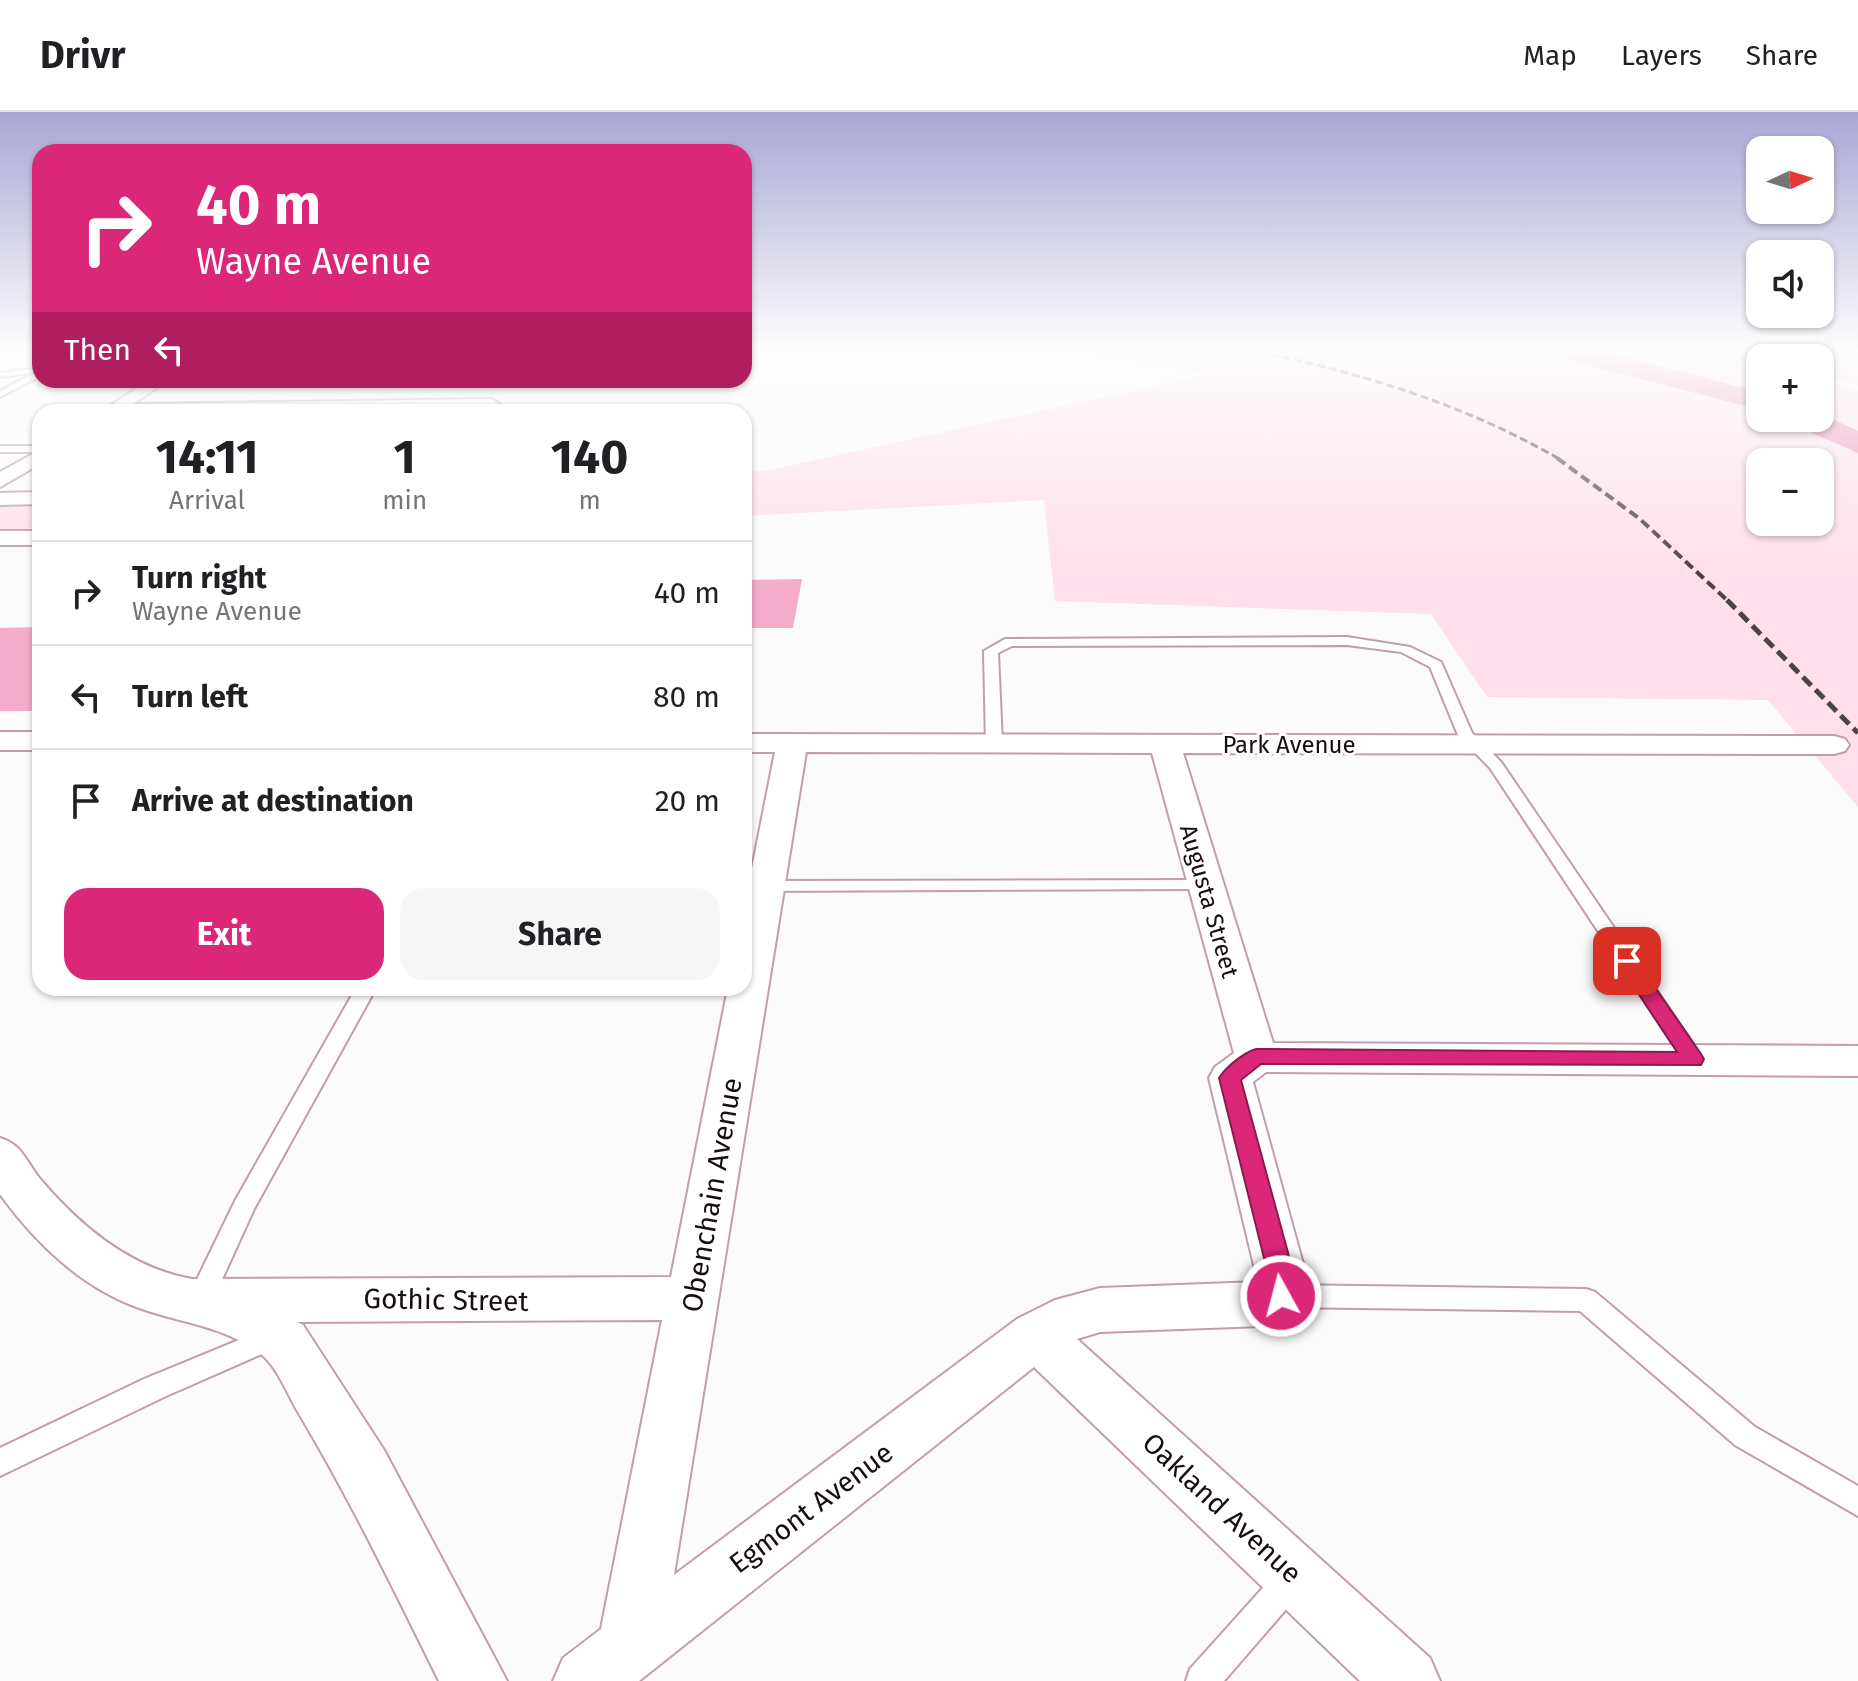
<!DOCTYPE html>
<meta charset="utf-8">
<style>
:root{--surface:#fff;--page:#f6f6f6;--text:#202124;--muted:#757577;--line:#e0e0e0;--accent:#db2777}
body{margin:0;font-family:"Fira Sans",sans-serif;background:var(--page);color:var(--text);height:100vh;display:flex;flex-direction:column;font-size:30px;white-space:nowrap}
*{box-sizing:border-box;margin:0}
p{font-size:26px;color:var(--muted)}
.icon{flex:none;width:44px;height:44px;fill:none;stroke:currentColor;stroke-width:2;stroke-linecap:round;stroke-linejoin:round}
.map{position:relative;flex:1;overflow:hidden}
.details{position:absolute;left:32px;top:292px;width:720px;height:592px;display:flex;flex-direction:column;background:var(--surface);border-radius:24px;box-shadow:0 2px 6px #0004}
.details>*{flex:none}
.guide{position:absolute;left:32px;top:32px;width:720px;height:244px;border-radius:24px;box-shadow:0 2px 6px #0004;background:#db2777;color:#fff;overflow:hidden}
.needle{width:52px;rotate:86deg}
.buttons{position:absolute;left:1746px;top:24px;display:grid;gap:16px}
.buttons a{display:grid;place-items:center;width:88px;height:88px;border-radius:16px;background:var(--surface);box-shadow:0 2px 6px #0004;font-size:40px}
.pin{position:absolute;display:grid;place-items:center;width:68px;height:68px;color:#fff;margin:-34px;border-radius:16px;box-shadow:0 4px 12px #0006}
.me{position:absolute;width:88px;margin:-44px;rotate:353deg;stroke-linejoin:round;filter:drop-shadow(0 0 6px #0008)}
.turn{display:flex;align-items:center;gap:28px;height:168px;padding:0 32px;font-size:36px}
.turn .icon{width:104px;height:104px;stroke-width:2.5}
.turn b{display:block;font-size:56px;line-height:68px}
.then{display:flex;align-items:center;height:76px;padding:0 32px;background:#0003;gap:16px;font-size:30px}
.eta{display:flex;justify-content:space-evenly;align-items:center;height:136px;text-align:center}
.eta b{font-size:48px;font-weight:700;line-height:56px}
.primary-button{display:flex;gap:16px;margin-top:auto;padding:16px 32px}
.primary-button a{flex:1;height:92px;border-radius:24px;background:var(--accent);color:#fff;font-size:32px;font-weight:700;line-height:92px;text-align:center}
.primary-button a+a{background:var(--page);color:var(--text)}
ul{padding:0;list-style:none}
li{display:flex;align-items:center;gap:24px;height:104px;padding:0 32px;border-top:2px solid var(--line)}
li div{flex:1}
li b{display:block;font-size:30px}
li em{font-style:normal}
header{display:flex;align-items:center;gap:48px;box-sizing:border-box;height:112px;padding:0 40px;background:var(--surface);border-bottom:2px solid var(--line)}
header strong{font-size:38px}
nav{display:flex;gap:44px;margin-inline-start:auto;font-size:28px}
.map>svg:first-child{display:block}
.green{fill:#ffdfeb;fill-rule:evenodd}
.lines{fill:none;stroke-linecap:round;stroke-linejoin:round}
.river{fill:#ea90b6;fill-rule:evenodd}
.building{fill:#f5acca}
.service-casing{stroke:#c09fab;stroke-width:4}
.minor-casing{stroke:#c09fab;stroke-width:4}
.service{fill:#fff;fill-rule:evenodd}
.minor{fill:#fff;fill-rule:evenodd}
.rail-far2{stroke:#4c4347;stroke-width:3;stroke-dasharray:8 4;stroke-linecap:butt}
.rail-far1{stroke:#4c4347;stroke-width:4;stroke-dasharray:10 5;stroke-linecap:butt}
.rail{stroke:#4c4347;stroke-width:5;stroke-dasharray:12 6;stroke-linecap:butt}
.route{fill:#db2777;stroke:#8e194d;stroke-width:2}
.labels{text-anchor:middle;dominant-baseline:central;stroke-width:6;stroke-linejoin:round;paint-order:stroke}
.street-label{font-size:24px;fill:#180d12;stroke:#fff}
.near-street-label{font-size:28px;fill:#180d12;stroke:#fff}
</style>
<header>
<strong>Drivr</strong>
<nav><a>Map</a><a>Layers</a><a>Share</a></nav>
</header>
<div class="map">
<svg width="1858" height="1569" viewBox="0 0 1858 1569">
<rect width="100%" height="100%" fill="#fbfbfb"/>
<!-- green -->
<g class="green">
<path d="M1057,237H1858V274L1820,263V246H1760V306H1820V267L1858,279V695L1768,588L1487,585L1431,502L1055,489L1044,388L744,404V360L765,359L1210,262ZM1760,350H1820V410H1760Z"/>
<polygon points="40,392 40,417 0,417 0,393"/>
</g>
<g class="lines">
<!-- river -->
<g class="river">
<polygon points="1547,237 1592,237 1760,280 1760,298 1550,243"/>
<polygon points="1820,301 1858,319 1858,341 1794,313 1789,306 1820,306"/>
</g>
</g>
<!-- building -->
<g class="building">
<polygon points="802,467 793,516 744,516 744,468"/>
<polygon points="40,515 40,524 33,530 40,530 40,599 0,599 0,516"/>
</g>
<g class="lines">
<!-- service casing -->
<g class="service-casing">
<g id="service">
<polygon points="37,256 40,257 40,264 0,285 0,279 34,261 0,265 0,261"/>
<rect x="0" y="334" width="40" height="6"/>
<polygon points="1347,525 1410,535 1441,550 1472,621 1501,650 1700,942 1704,947 1700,952 1686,952 1490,656 1458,623 1430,555 1401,540 1347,533 1012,534 998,541 1002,632 994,637 986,632 984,539 1005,527"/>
<polygon points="1204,768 1210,769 1213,773 1210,777 744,779 744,769"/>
<polygon points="356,876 376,876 254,1097 209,1196 200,1199 191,1196 187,1188 235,1089"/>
<polygon points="1284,1173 1586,1177 1595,1180 1755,1315 1858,1374 1858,1404 1735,1333 1580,1199 1284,1195 1275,1192 1271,1184 1275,1176"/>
<polygon points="273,1214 282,1217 286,1225 282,1233 164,1285 0,1364 0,1336 144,1267"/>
<polygon points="1290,1453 1301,1458 1306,1469 1301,1480 1224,1569 1186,1569 1190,1557 1279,1458"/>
</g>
</g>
<!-- minor casing -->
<g class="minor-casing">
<g id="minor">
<polygon points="149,268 168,268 133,292 491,287 500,292 491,297 102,299"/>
<polygon points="40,338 40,352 0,375 0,360"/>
<polygon points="40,380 40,392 0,393 0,381"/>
<rect x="0" y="419" width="40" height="14"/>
<rect x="0" y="620" width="40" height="18"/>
<path d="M744,622L1834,624L1845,627L1849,633L1845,639L1834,642L1183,641L1273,931L1858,934V964L1266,960L1253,970L1308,1170L1307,1184L1299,1199L1262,1214L1100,1220L1077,1227L1430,1546L1440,1569H1360L1034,1255L639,1569H553L563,1546L601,1517L662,1208L297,1210L303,1213L384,1338L507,1569H439C394,1478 350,1387 298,1300C288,1283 277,1255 262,1243C227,1215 186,1212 145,1198C85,1179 36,1132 0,1082V1026C23,1033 26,1050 41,1068C81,1115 130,1156 192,1167L671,1165L728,876H744V797L775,640H744ZM806,640L1152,641L1234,941L1215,955L1209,966L1258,1170L1100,1176L1055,1188L1017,1207L674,1463Z"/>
</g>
</g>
<!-- service -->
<use href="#service" class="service"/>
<!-- minor -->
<use href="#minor" class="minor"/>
<!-- rail-far2 -->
<path class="rail-far2" d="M1247,237C1357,260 1463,291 1561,348"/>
<!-- rail-far1 -->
<polyline class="rail-far1" points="1557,346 1640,407 1729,490"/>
<!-- rail -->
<polyline class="rail" points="1727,488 1858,621"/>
</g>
<!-- sky -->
<linearGradient id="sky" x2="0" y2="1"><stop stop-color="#a9a6d4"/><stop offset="0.52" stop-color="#fdfdfd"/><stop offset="1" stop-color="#fdfdfd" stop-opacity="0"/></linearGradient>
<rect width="1858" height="457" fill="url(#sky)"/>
<!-- route -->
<path class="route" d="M1627,843L1634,845L1701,942L1704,947L1701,953L1261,952L1241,968L1296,1170L1290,1192L1281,1195L1272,1192L1268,1184L1270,1170L1219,966C1226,955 1243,941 1256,937L1677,940L1617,849Z"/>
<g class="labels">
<!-- street labels -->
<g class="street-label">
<text x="1289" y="633">Park Avenue</text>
<text transform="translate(1209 789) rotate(74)">Augusta Street</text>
</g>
<!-- near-street labels -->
<g class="near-street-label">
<text transform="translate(712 1083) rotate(-80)">Obenchain Avenue</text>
<text transform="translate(446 1188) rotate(1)">Gothic Street</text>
<text transform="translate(811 1396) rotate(-37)">Egmont Avenue</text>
<text transform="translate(1222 1396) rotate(43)">Oakland Avenue</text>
</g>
</g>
</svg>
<div class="buttons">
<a><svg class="needle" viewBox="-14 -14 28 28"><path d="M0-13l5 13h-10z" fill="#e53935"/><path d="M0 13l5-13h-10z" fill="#757577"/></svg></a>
<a><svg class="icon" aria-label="sound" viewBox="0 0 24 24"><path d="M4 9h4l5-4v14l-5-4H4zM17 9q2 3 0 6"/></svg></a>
<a>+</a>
<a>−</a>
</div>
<div class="pin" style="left:1627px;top:849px;background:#d93025"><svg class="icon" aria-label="arrive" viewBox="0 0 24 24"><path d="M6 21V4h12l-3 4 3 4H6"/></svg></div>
<svg class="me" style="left:1281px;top:1184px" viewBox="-20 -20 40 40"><circle r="17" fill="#db2777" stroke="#fff" stroke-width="3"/><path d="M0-11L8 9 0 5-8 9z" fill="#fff"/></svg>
<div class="guide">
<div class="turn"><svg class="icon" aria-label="right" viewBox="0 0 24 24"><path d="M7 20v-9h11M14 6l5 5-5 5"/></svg><div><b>40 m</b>Wayne Avenue</div></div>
<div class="then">Then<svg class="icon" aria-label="left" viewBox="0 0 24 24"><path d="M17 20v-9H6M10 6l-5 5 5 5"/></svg></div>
</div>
<section class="details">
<div class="eta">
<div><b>14:11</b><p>Arrival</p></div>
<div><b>1</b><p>min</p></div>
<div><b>140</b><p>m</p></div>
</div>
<ul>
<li><svg class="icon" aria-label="right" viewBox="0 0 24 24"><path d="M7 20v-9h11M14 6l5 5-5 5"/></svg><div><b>Turn right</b><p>Wayne Avenue</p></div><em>40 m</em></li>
<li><svg class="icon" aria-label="left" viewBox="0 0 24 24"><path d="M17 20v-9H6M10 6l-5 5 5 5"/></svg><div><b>Turn left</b></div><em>80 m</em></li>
<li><svg class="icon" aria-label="arrive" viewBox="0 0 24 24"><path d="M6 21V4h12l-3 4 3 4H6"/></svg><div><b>Arrive at destination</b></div><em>20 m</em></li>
</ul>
<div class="primary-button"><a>Exit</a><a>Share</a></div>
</section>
</div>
